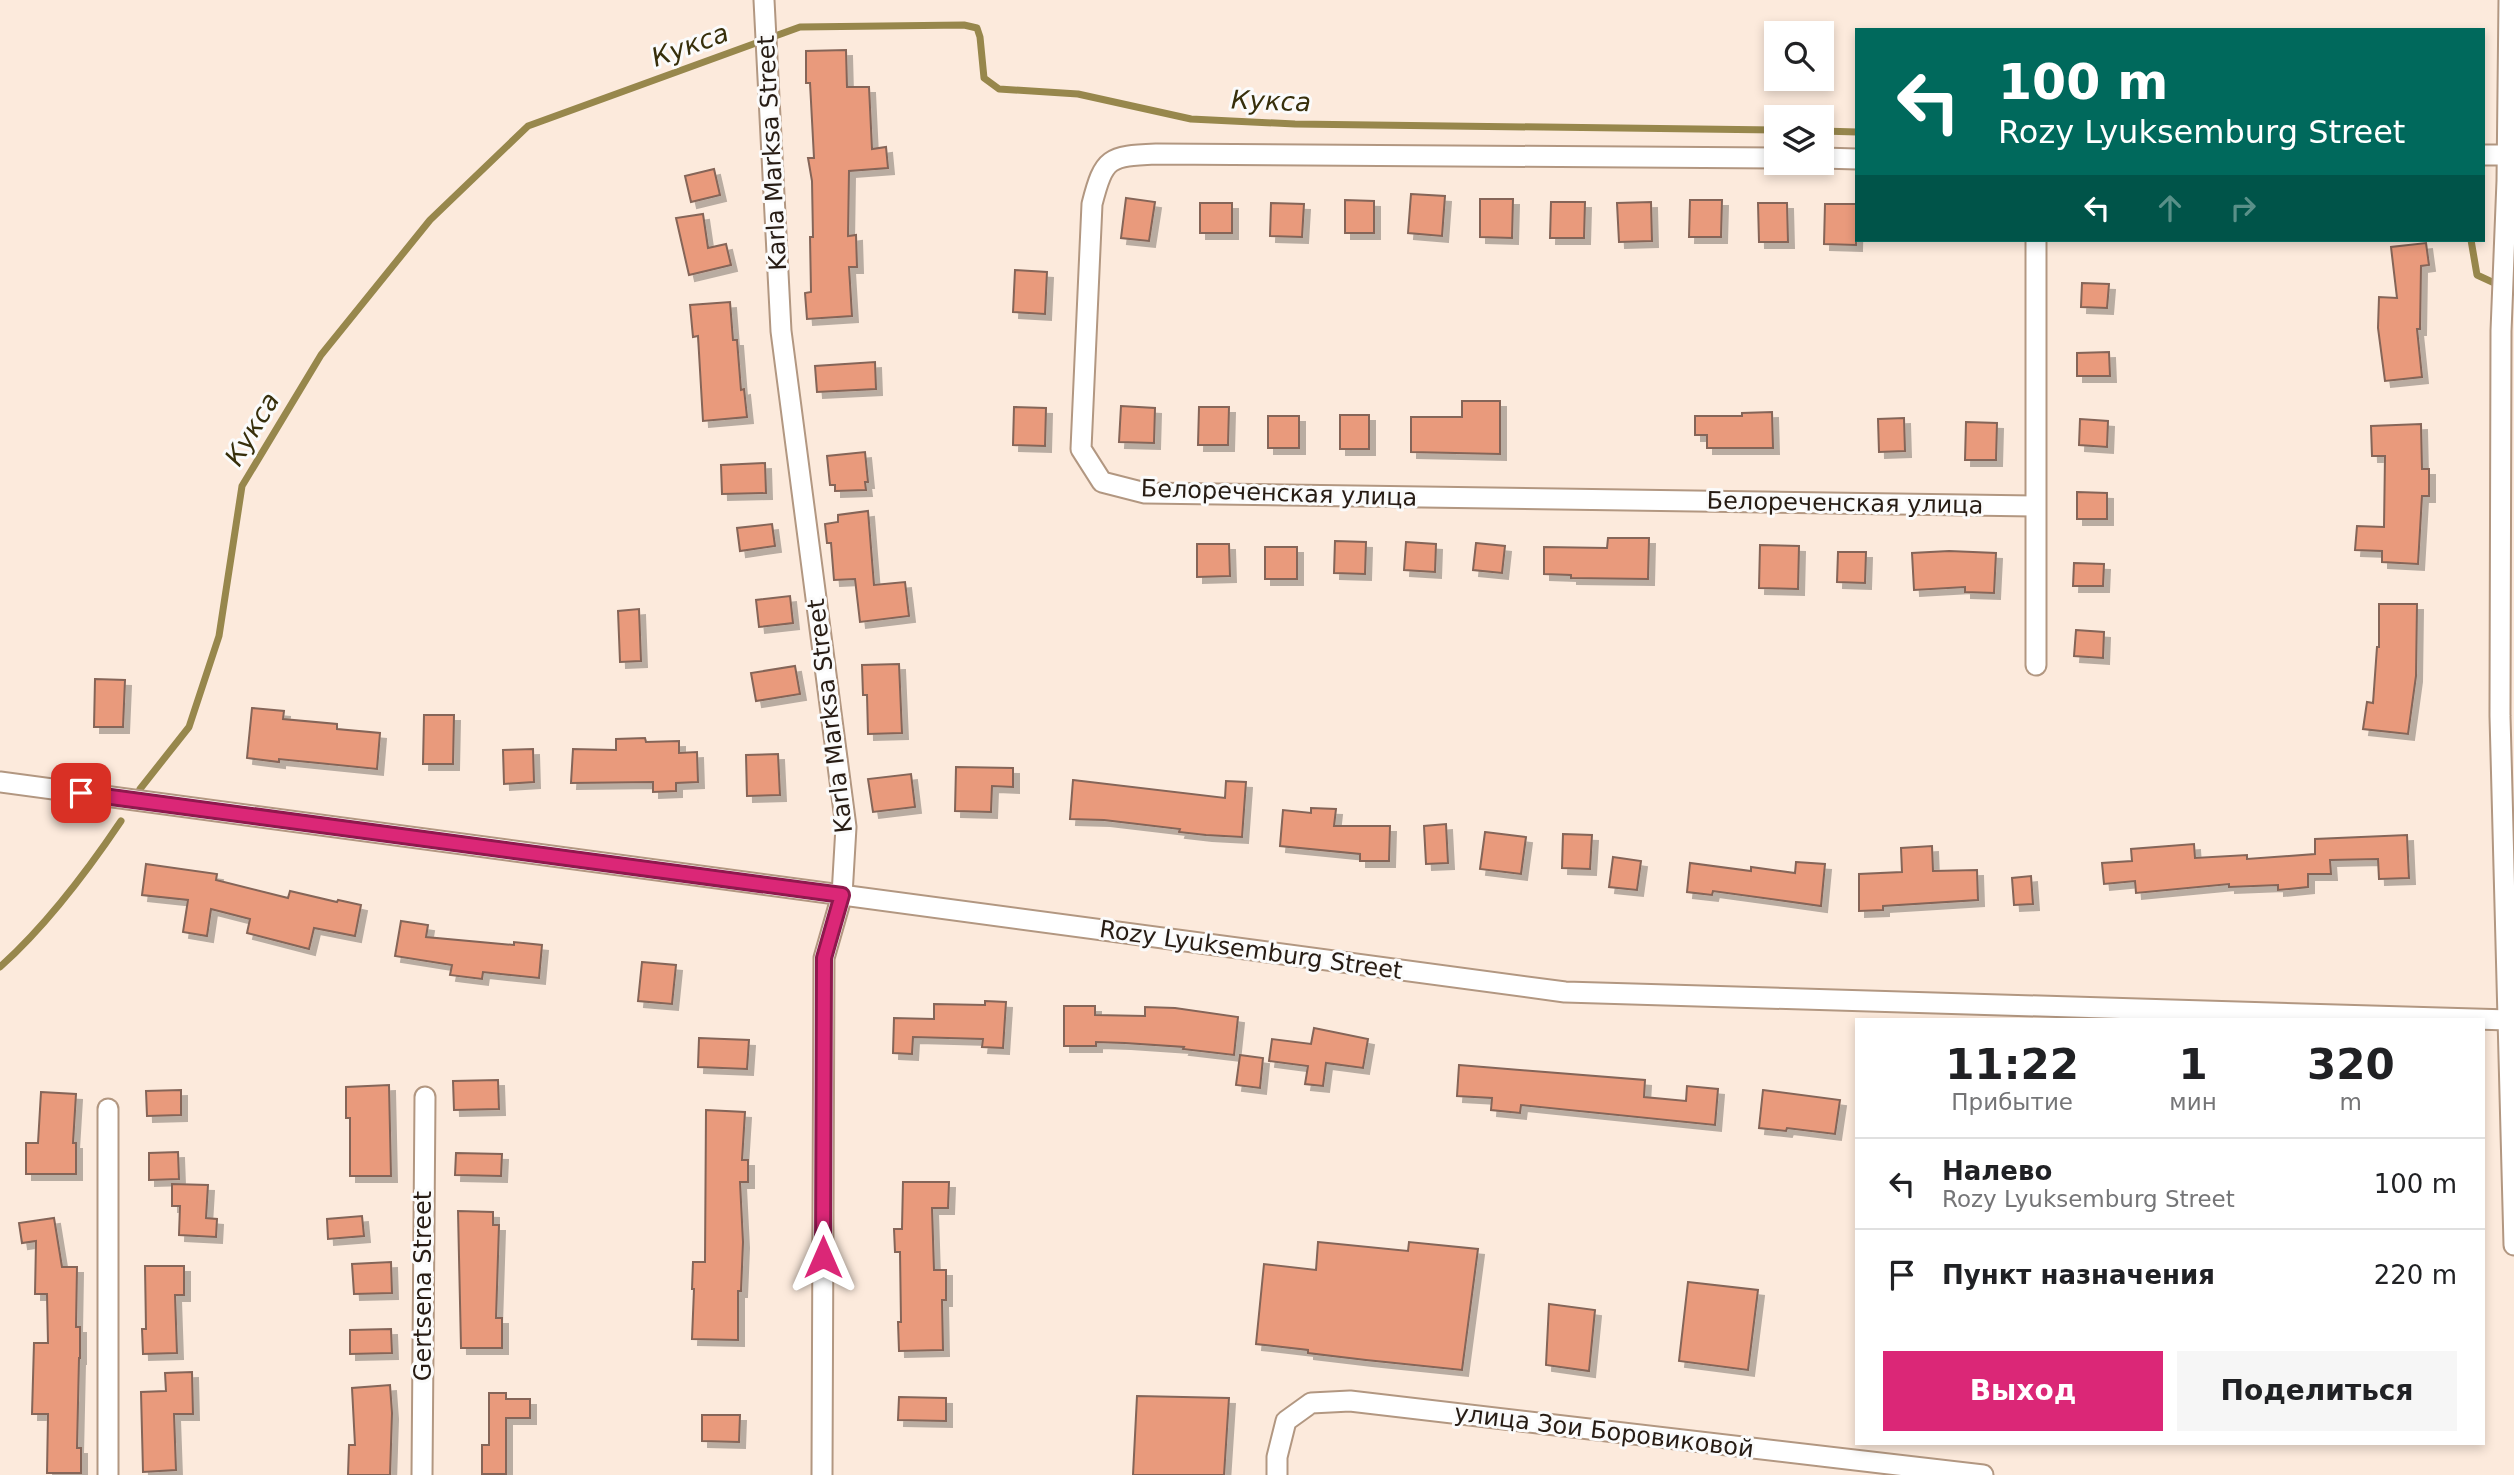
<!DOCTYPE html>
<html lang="ru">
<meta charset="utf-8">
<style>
:root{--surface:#fff;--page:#f6f6f6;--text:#202124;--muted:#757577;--line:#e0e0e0;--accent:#db2777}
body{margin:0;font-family:"DejaVu Sans",sans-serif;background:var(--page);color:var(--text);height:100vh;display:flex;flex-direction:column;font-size:26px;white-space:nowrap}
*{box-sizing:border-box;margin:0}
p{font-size:23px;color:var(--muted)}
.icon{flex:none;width:38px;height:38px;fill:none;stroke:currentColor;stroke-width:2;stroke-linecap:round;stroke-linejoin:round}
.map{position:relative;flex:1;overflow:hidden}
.side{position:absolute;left:1855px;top:1018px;width:630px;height:427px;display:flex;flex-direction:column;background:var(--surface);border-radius:0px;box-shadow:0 4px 10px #0003}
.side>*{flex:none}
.guide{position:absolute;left:1855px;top:28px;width:630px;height:214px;border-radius:0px;box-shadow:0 4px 10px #0003;background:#00695c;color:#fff;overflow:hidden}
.buttons{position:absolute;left:1764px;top:21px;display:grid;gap:14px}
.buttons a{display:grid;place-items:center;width:70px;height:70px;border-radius:0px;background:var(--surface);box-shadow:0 4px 10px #0003;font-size:35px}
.pin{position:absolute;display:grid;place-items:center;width:60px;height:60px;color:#fff;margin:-30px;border-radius:14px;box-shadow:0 4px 10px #0006}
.me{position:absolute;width:77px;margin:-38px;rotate:0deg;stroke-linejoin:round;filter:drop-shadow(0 0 5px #0008)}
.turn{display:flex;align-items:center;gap:24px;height:147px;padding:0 28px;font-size:32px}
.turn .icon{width:91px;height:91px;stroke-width:2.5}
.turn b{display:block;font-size:49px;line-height:60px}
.lanes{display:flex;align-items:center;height:66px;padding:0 28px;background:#0003;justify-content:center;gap:35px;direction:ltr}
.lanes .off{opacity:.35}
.eta{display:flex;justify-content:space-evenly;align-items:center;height:119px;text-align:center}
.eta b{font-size:42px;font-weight:800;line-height:49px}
.primary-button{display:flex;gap:14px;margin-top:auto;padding:14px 28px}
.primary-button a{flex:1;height:80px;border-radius:0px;background:var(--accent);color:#fff;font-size:28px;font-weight:800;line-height:80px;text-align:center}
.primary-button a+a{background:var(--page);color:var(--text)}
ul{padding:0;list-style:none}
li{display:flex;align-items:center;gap:21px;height:91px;padding:0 28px;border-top:2px solid var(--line)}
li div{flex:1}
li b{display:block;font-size:26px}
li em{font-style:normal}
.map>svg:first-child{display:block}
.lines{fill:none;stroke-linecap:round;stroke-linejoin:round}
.stream{stroke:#97874c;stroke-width:7}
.building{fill:#e99a7b;stroke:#856558;stroke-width:2;filter:url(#shadow)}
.minor-casing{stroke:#b29781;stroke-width:23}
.minor{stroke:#fff;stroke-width:19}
.route-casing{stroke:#8e194d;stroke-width:18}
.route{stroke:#db2777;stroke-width:12}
.labels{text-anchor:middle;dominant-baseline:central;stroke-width:6;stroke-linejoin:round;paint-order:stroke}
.street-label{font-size:24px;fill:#271c14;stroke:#fbfbfb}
.water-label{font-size:26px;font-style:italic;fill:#372f0b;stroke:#fbfbfb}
</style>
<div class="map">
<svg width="2514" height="1475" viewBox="0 0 2514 1475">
<defs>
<filter id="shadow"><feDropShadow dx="6" dy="6" stdDeviation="0" flood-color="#0004"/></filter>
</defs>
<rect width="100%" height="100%" fill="#fceadc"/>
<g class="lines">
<!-- stream -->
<g class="stream">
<polyline points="1822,131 1857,132"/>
<polyline points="2471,240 2477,275 2514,292"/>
<polyline points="140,789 189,727 219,636 242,486 321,355 430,220 528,126 800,27 964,25 977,28 980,37 984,78 999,89 1078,94 1191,119 1295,124 1776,130"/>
<path d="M0,967C47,925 86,873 121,821"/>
</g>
</g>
<!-- building -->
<g class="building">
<polygon points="846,50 847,87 869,87 872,149 886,147 888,168 849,171 848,236 856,235 857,267 849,267 852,316 807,319 805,293 811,292 810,237 813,237 812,181 808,158 814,158 810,83 806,83 806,51"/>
<polygon points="714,169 720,195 691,202 685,176"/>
<polygon points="1411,194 1445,196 1442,236 1408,233"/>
<polygon points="1126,198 1155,202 1149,241 1121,238"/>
<polygon points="1480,199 1513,199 1512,238 1480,237"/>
<polygon points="1345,200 1374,201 1374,233 1345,233"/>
<polygon points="1690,200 1722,200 1721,237 1689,237"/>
<polygon points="1551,202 1585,202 1584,238 1550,238"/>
<polygon points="1651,202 1652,241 1619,242 1617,203"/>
<rect x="1200" y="203" width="32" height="30"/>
<polygon points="1271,203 1304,204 1302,237 1270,236"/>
<polygon points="1758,203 1787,203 1788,242 1759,242"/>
<polygon points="1825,204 1857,204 1856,245 1824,244"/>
<polygon points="703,214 708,248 726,244 731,265 689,275 676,218"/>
<polygon points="2426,243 2429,265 2421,266 2420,329 2417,329 2422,377 2385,381 2378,328 2379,297 2397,298 2391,247"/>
<polygon points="1015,270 1047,272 1045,314 1013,312"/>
<polygon points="2082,283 2109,284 2107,308 2081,307"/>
<polygon points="730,302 733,340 737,340 741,390 744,389 747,417 703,421 698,336 693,337 690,305"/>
<polygon points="2109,352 2110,376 2077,376 2077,353"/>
<polygon points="875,362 876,389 817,392 815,366"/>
<polygon points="1462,401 1500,401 1500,454 1411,452 1411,417 1462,417"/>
<polygon points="1121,406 1155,408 1154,443 1119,442"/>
<polygon points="1014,407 1046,408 1045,446 1013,445"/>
<polygon points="1199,407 1229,407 1228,445 1198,445"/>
<polygon points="1772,412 1773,448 1707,448 1707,435 1695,435 1695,416 1742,416 1742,413"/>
<rect x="1340" y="415" width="29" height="34"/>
<rect x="1268" y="416" width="31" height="32"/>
<polygon points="1904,418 1905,451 1879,452 1878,419"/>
<polygon points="2080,419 2108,421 2107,447 2079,445"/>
<polygon points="1966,422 1997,423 1996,460 1965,460"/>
<polygon points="2421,424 2422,469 2429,469 2429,496 2422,496 2418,564 2382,562 2382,551 2355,550 2357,526 2384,527 2385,456 2372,456 2371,426"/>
<polygon points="865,452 868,482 865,482 866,490 835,491 835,485 830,485 827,456"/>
<polygon points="765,463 766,493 722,494 721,465"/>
<polygon points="2077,492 2107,493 2107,519 2077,519"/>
<polygon points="868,511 874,585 905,582 909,616 860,622 855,579 834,580 831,543 827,543 825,524 838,522 838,515"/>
<polygon points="772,524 775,546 740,551 737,528"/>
<polygon points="1608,538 1649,538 1648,579 1571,578 1571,575 1544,574 1544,547 1607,548"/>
<polygon points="1335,541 1366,542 1365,574 1334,573"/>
<polygon points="1406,542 1436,544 1435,572 1404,570"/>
<polygon points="1476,543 1505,546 1502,573 1473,570"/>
<polygon points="1197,544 1229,544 1230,576 1197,577"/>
<polygon points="1760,545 1799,546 1798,589 1759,588"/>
<rect x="1265" y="547" width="32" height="32"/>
<polygon points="1949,551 1996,553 1994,593 1965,592 1965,587 1914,590 1912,553"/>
<polygon points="1838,552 1866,552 1865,583 1837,582"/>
<polygon points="2074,563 2104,564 2103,586 2073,586"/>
<polygon points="790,596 793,623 759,627 756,600"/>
<polygon points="2379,604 2417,604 2416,676 2408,734 2363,729 2367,702 2373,703 2377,647 2379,647"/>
<polygon points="639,609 641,661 620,662 618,611"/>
<polygon points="2076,630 2104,632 2103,658 2074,656"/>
<polygon points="899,664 902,733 868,734 867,695 863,695 862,665"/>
<polygon points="795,666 800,694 756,701 751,673"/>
<polygon points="95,679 125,680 123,727 94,727"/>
<polygon points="252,708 284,711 283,719 337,724 337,729 380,733 377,769 279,759 279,762 247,758"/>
<polygon points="424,715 454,715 453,764 423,764"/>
<polygon points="645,738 646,742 679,741 679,753 697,752 698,782 676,783 676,791 653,792 653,782 571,783 573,749 616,750 616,739"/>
<polygon points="533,749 534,782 504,784 503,750"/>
<polygon points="778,754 780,795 747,796 746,755"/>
<polygon points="956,767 1013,768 1013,787 992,786 991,812 955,811"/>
<polygon points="911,774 915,807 873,812 868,779"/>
<polygon points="1073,780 1225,798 1226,781 1246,782 1242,837 1206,835 1179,832 1180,829 1104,820 1070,819"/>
<polygon points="1311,808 1336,809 1334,826 1390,826 1389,861 1360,861 1360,854 1280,846 1283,810 1311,813"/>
<polygon points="1446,824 1448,863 1426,864 1424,826"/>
<polygon points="1485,832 1526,837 1521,874 1480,869"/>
<polygon points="1563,834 1592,835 1590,869 1562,868"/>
<polygon points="2407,835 2409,878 2379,879 2378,859 2330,860 2331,874 2308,874 2308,887 2278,890 2278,885 2229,887 2229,884 2136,893 2135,881 2104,884 2102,863 2132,861 2131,849 2194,844 2195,858 2247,855 2247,859 2315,854 2315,839"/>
<polygon points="1932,846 1933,871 1977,870 1978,900 1883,906 1883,910 1859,911 1859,874 1902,872 1901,848"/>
<polygon points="1613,857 1641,861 1637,890 1609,887"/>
<polygon points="1796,862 1825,864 1821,906 1713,891 1712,895 1687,892 1690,863 1751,871 1751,867 1795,873"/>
<polygon points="146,864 217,874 216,880 288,898 290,891 337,902 338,900 361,905 355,936 314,928 309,949 247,933 250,919 211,909 207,936 183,932 188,900 142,895"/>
<polygon points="2031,876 2033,904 2014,905 2012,878"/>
<polygon points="401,921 428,925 426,937 514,945 514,942 542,945 539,978 483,972 482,979 450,975 452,965 395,956"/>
<polygon points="642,962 676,965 672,1004 638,1001"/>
<polygon points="985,1001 1006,1002 1003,1048 982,1047 983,1039 913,1037 912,1054 893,1053 894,1018 934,1019 934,1004 985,1005"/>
<polygon points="1064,1006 1095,1006 1095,1015 1145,1016 1145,1007 1175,1008 1238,1017 1234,1055 1183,1049 1184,1047 1125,1043 1096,1042 1096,1046 1064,1046"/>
<polygon points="1314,1028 1368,1039 1363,1068 1326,1063 1323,1086 1305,1084 1308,1066 1269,1061 1272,1039 1311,1044"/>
<polygon points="699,1038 749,1040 747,1069 698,1067"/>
<polygon points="1240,1055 1263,1058 1260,1088 1236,1085"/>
<polygon points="1459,1065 1645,1080 1644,1097 1686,1101 1687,1086 1718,1089 1715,1125 1521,1105 1520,1113 1491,1110 1492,1098 1457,1096"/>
<polygon points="498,1080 499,1109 454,1110 453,1081"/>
<polygon points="389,1085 391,1176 350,1176 350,1118 346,1118 346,1087"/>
<polygon points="181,1090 181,1115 147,1116 146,1091"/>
<polygon points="1763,1090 1840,1100 1835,1134 1787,1128 1786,1131 1759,1128"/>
<polygon points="41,1092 76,1094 73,1143 76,1143 76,1174 26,1174 26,1143 38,1143"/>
<polygon points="706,1110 745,1112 742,1160 748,1160 748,1182 740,1182 743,1242 741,1291 738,1291 738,1340 692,1339 694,1289 692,1289 693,1262 705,1262"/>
<polygon points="178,1152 179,1179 149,1180 149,1153"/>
<polygon points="456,1153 502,1154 501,1176 455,1175"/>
<polygon points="903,1182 949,1182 948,1208 932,1208 934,1270 946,1270 946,1300 942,1300 943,1350 899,1351 898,1322 901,1322 900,1252 895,1252 894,1229 902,1229"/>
<polygon points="172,1184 208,1185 206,1218 217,1219 216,1237 179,1235 180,1206 172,1206"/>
<polygon points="458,1211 493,1212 493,1225 499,1225 496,1318 502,1318 502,1348 461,1348"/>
<polygon points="362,1216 364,1236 328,1239 327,1219"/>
<polygon points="54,1218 62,1267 77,1267 76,1327 80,1327 80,1358 79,1358 77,1448 81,1448 81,1473 47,1473 48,1414 32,1414 34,1343 48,1343 47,1294 35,1294 36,1241 22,1243 19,1223"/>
<polygon points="1318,1242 1408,1251 1409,1242 1478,1249 1462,1370 1366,1360 1308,1353 1308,1350 1256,1344 1264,1264 1316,1270"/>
<polygon points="391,1262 392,1293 354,1294 352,1264"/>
<polygon points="145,1266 184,1266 184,1295 175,1295 177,1353 143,1354 142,1329 146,1329"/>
<polygon points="1688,1282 1758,1290 1748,1370 1679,1361"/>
<polygon points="1549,1304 1595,1310 1589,1371 1546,1365"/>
<polygon points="391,1329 392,1353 350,1354 350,1330"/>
<polygon points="192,1372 193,1414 174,1414 176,1470 143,1472 141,1392 166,1391 165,1373"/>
<polygon points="390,1385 392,1413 390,1475 348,1475 349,1445 355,1445 352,1388"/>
<polygon points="489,1393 506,1393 506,1399 530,1399 530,1418 506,1418 506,1474 482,1474 482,1445 489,1445"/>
<polygon points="1137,1396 1229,1398 1224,1475 1133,1475"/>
<polygon points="899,1397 946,1398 946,1421 898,1420"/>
<polygon points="702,1415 740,1415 739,1442 702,1441"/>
</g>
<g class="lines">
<!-- minor casing -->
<g class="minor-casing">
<g id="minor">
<polyline points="764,0 781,331 846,827 842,895 824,958 822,1475"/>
<polyline points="2509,0 2507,181 2501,331 2500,716 2514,1245"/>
<polyline points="2483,155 2507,155"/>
<path d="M1776,158L1156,154C1109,156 1104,157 1092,204L1081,449L1102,482L1145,493L2035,506"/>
<polyline points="1822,158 1857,159"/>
<polyline points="2036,240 2036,665"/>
<polyline points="0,782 1565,992 2509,1020"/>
<polyline points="108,1109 108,1475"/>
<polyline points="422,1475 425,1097"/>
<polyline points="1277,1475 1277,1457 1286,1421 1311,1403 1350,1401 1983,1475"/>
</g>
</g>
<!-- minor -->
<use href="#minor" class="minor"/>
</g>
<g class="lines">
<!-- route casing -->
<g class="route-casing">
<polyline id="route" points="81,793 842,895 824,958 823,1257"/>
</g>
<!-- route -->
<use href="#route" class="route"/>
</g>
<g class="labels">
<!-- street labels -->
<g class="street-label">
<text transform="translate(772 153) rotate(-93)">Karla Marksa Street</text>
<text transform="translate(1279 493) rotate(2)">Белореченская улица</text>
<text transform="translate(1845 503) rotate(1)">Белореченская улица</text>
<text transform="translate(830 716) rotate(-97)">Karla Marksa Street</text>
<text transform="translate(1251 950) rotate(8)">Rozy Lyuksemburg Street</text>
<text transform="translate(423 1286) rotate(-90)">Gertsena Street</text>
<text transform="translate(1604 1431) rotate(7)">улица Зои Боровиковой</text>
</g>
<!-- water labels -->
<g class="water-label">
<text transform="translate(690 45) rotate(-20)">Кукса</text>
<text transform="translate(1271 101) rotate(2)">Кукса</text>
<text transform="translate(252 429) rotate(-59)">Кукса</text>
</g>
</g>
</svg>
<div class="buttons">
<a><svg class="icon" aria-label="search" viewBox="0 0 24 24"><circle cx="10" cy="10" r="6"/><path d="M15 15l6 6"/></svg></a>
<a><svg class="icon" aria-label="layers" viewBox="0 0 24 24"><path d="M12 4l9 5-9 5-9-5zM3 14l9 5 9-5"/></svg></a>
</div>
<div class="pin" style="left:81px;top:793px;background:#d93025"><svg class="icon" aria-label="arrive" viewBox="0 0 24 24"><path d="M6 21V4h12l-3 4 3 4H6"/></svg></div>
<svg class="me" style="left:823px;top:1257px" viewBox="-20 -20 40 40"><path d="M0-17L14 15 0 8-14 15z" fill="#db2777" stroke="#fff" stroke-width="4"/></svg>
<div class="guide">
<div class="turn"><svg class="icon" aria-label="left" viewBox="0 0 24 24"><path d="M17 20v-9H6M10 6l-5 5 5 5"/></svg><div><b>100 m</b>Rozy Lyuksemburg Street</div></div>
<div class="lanes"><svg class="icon" aria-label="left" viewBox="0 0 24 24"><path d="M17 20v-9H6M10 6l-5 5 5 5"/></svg><svg class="icon off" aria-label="ahead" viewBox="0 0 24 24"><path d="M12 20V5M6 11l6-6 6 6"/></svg><svg class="icon off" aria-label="right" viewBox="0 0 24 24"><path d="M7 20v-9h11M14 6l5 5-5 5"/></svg></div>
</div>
<section class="side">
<div class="eta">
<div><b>11:22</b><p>Прибытие</p></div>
<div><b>1</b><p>мин</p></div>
<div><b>320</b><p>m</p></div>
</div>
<ul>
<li><svg class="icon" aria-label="left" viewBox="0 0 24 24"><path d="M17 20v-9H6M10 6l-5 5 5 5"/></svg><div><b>Налево</b><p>Rozy Lyuksemburg Street</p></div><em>100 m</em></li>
<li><svg class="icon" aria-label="arrive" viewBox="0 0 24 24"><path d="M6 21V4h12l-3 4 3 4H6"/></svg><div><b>Пункт назначения</b></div><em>220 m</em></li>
</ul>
<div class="primary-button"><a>Выход</a><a>Поделиться</a></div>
</section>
</div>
